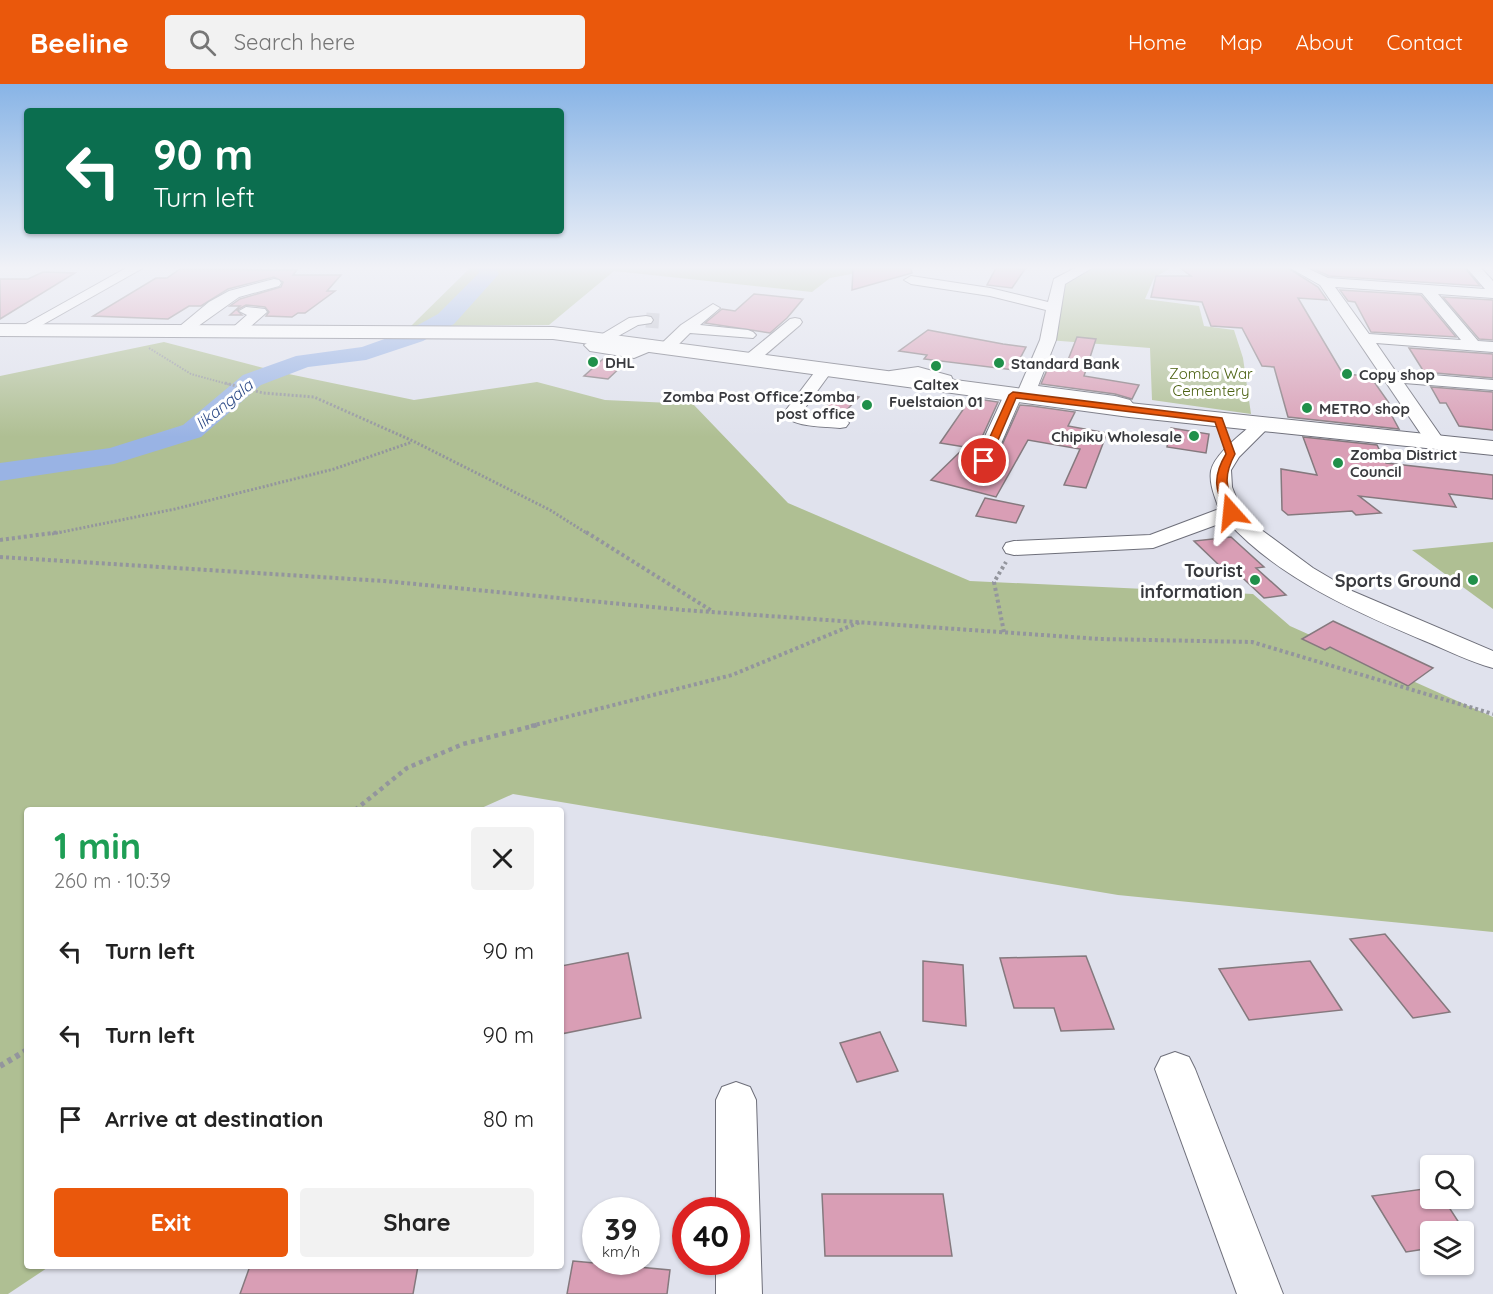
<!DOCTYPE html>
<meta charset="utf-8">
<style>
:root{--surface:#fff;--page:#f2f2f2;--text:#222;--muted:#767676;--accent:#ea580c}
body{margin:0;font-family:Quicksand,sans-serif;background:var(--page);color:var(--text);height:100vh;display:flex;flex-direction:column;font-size:22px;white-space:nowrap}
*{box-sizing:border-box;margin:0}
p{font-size:20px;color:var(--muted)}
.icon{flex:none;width:33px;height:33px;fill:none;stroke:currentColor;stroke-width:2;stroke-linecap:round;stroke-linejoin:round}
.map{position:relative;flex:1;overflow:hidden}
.drawer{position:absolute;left:24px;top:723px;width:540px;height:462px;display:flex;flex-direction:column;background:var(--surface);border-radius:6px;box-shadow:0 2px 4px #0004}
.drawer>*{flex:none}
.guide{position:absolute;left:24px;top:24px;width:540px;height:126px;border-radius:6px;box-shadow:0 2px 4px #0004;background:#0b6e4f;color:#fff;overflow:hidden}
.buttons{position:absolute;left:1420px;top:1071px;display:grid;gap:12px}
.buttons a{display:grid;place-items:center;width:54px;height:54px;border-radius:6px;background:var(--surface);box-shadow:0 2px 4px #0004;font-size:30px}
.speed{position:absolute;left:582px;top:1113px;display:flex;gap:12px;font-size:30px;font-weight:700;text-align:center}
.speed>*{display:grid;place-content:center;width:78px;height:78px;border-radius:50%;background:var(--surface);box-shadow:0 2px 4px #0004;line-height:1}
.speed small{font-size:15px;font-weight:400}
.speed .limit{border:9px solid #d22;background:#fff;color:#111}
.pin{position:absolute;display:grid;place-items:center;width:51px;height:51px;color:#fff;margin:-26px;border:3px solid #fff;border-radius:50%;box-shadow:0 2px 6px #0007}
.me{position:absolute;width:66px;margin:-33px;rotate:342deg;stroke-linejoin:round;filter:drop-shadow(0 0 4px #0008)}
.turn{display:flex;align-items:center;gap:21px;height:126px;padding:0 30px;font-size:27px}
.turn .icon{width:78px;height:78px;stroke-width:2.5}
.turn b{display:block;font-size:42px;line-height:51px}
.round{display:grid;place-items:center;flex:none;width:63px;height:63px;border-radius:6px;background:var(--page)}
.summary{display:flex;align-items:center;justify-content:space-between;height:102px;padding:0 30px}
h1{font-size:36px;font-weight:700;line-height:45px;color:#1e9e55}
.primary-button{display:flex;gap:12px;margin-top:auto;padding:12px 30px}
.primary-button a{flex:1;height:69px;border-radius:6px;background:var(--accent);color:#fff;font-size:24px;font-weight:700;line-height:69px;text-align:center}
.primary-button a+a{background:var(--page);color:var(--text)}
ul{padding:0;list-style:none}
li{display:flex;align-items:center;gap:18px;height:84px;padding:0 30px}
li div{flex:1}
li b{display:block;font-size:22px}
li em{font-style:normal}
header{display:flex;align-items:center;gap:36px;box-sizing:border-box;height:84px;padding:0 30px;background:var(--accent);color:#fff}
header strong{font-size:28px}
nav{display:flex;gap:33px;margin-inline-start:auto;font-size:21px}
.search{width:420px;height:54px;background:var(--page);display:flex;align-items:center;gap:15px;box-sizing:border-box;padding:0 21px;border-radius:6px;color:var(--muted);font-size:22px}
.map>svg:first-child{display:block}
.green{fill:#afbf93}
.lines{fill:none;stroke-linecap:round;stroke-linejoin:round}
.river{fill:#99b3e4;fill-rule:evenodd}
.building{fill:#d99eb5;stroke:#85797e;stroke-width:1.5}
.minor-tunnel{stroke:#bfc0ca;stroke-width:15;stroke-dasharray:15 8;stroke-linecap:butt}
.minor-casing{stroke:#6e6f7a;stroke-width:2}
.highway-casing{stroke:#6e6f7a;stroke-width:2}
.path-far4{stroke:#93959d;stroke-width:2;stroke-dasharray:1.5 1.5;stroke-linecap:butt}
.path-far3{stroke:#93959d;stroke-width:3;stroke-dasharray:2 2;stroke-linecap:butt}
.path-far2{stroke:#93959d;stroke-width:4;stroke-dasharray:3 3;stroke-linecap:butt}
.path-far1{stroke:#93959d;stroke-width:4.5;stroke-dasharray:4 4;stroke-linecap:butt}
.path{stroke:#93959d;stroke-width:6;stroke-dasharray:4.5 4.5;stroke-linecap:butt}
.minor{fill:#fff;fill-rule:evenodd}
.highway{fill:#fff;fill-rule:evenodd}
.route{fill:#ea580c;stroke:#983908;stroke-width:1.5}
.poi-dot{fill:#20904a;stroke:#fff;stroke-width:2}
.labels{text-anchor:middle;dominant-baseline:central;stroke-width:6;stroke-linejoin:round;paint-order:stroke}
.far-poi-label{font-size:15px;font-weight:bold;fill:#393a3e;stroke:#fff;text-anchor:start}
.far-park-label{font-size:15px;fill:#4b6111;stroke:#fff}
.far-water-label{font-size:16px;font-style:italic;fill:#2e4b87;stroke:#fff}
.poi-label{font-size:18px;font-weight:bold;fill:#393a3e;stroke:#fff;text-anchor:end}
</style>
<header>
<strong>Beeline</strong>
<div class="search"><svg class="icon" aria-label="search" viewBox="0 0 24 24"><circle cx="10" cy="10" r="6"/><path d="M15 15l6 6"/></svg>Search here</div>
<nav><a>Home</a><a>Map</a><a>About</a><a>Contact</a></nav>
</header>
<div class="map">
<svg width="1493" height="1210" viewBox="0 0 1493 1210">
<rect width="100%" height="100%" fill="#e0e2ed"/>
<!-- green -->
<g class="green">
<polygon points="470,184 883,184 830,194 812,208 614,187 549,241 411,242"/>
<polygon points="1089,184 1170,184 1154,194 1145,215 1199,222 1204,242 1234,246 1243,274 1251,330 1152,316 1150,264 1048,256 1055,197"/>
<polygon points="164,258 279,288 414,316 537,298 605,316 693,320 788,419 970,497 1253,510 1290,542 1493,633 1493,848 1118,811 513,710 477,726 27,726 27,1182 50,1182 8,1210 0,1210 0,292"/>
<polygon points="1493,458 1493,525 1412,466"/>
</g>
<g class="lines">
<!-- river -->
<polygon class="river" points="478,184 496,184 499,190 454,240 423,257 366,276 308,283 261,301 201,353 114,380 0,397 0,379 110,364 183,341 243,291 296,272 362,263 407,247 438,230 479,189"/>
</g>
<!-- building -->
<g class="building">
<polygon points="853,184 911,184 912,189 852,206"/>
<polygon points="996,184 1010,184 1025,185 1012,204 987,201"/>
<polygon points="1180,184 1288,184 1318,203 1327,216 1298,214 1343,290 1370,292 1389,319 1385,319 1399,345 1288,333 1274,283 1262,282 1242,244 1211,242 1202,218 1151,213 1156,192 1191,192"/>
<polygon points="1312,184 1465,184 1480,202 1329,192"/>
<polygon points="180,185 297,186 293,191 341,191 327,207 335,207 305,229 298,229 292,233 266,232 269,228 265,223 246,221 237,226 242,231 230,231 240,222 230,222 240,215 281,203 283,198 274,193 228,205 201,222 189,222 168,235 93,232 156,194 167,194"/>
<polygon points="43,188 75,189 0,235 0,195 28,195"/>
<polygon points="1340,206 1421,211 1456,253 1371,248 1355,218 1348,217"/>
<polygon points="754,210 803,215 787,234 770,249 705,239 722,225 735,227"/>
<polygon points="1443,213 1493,216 1493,256 1479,255"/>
<polygon points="928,246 1003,260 1026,263 1014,286 924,275 927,271 899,267"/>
<polygon points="1077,253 1096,255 1084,292 1139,301 1132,315 1115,310 1041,300 1050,279 1066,281"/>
<polygon points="1409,264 1493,270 1493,294 1424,288"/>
<polygon points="603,275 627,277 608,295 584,292"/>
<polygon points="1431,303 1493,308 1493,346 1459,342 1446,319 1440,319"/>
<polygon points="840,309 859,313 841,332 820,329"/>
<polygon points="971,314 998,318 968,384 971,390 989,390 1020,321 1032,322 1075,328 1068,342 1107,349 1086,404 1064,401 1080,365 1028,356 996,413 931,396 965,363 940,359"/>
<polygon points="1171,344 1209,350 1206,369 1167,363"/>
<polygon points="1303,353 1377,361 1386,379 1493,391 1493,415 1449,410 1456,423 1359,412 1381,429 1356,431 1352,427 1288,431 1282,426 1281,385 1317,391"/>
<polygon points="985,414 1024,422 1016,439 976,432"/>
<polygon points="1231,453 1264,483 1256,484 1286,511 1264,514 1230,482 1221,483 1194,457"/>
<polygon points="1333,537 1433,584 1408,602 1330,563 1325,566 1302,555"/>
<polygon points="1385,850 1450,928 1413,934 1350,855"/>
<polygon points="628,869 641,934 561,950 561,882"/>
<polygon points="1086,872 1114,945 1061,947 1054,924 1014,924 1000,874"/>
<polygon points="923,877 963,881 966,942 923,937"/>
<polygon points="1310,877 1342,926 1249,936 1219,885"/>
<polygon points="880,948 898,987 857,998 840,959"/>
<polygon points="1431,1104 1431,1114 1443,1114 1465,1148 1431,1148 1431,1164 1406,1168 1372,1112"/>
<polygon points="822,1110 943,1110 952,1172 825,1172"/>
<polygon points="573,1177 670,1186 667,1210 567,1210"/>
<polygon points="250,1182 418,1182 413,1210 240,1210"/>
</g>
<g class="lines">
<!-- minor-tunnel -->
<polyline class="minor-tunnel" points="646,236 659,237"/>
<!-- minor casing -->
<g class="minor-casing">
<g id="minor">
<polygon points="126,184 143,184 28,249 18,249 15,246"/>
<polygon points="1075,184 1092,184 1065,200 1056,256 1038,302 1115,312 1130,316 1138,326 1135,330 1129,331 1112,322 1034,312 1031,316 1020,316 990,385 987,389 973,389 970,385 1004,311 1007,307 1018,307 1040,256 1046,226 990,212 911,200 904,196 911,192 990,204 1048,218 1054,195"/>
<path d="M1290,184H1307L1328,194L1485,205L1467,184H1481L1493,197V214L1438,210L1478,257L1493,258V268L1376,259L1396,288L1493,296V306L1404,299L1445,358L1443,362H1429L1320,201ZM1335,203L1422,209L1461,256L1369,250Z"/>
<polygon points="274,195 279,196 281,199 279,202 239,213 187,250 182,252 174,247 209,218 229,207"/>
<polygon points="713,220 720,224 700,241 748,246 753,248 756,251 753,254 690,249 673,266 661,266 659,263 661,260 681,241"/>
<polygon points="246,223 265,225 267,228 243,249 233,249 230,246 247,231 239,227"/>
<polygon points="646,232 651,233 653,236 651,239 638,241 604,260 632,264 652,256 660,261 658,264 634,274 590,267 584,261 629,234"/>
<polygon points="795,234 800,235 802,238 800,241 758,277 746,277 744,274 746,271 790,235"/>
<path d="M826,279L834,284L802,328L846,335L849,339L846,343L840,344C824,342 793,344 783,330L786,326L820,281Z"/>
<path d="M918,283L951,292L956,302L953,306H941L937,299C920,291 907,294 890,298L882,293L890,287Z"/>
<path d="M1262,336L1268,337L1271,341L1239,373L1231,386L1232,403L1241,426L1256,442L1313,484L1352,507L1493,567V584C1470,578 1447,566 1425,557C1356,528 1278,494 1227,437L1153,464L1014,471L1006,469L1003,464L1006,459L1014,457L1150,451L1219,425C1215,413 1209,400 1211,387C1214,370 1243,349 1256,337Z"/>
<polygon points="1175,968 1189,973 1195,985 1283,1210 1237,1210 1155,985 1161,973"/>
<polygon points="736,998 750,1003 756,1016 762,1210 716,1210 716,1178 736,1178 736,1126 716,1126 716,1016 722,1003"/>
</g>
</g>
<!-- highway casing -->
<g class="highway-casing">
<polygon id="highway" points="0,240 553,243 1129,319 1493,357 1493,371 1129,333 553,255 0,252"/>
</g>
<!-- path-far4 -->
<polyline class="path-far4" points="149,264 191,290 231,301"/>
<!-- path-far3 -->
<g class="path-far3">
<polyline points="225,299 263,309 314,313 413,357 550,426 588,450"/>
<polyline points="52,450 175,425 334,385 412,358"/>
</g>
<!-- path-far2 -->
<g class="path-far2">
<polyline points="586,448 712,527"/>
<polyline points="0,456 60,448"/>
<polyline points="0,473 384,497 683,526 1100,555 1252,558 1493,630"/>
<polyline points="1004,548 994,498 1006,478"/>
<polyline points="531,642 732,591 860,538"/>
</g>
<!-- path-far1 -->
<polyline class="path-far1" points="355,726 407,684 463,660 537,641"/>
<!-- path -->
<polyline class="path" points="0,982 27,966"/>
<!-- minor -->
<use href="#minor" class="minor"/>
<!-- highway -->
<use href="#highway" class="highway"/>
</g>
<!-- sky -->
<linearGradient id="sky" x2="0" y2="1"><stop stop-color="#88b4e6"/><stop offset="0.52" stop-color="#f1f2f7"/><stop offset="1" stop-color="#f1f2f7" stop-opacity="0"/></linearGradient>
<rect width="1493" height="353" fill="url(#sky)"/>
<!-- route -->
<path class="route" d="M1013,308L1222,334L1235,370C1222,394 1227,404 1236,428L1235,430H1227C1215,407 1212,393 1226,370L1215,338L1016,314L989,377L981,379L979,377L1009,311Z"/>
<!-- markers -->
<g class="poi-dot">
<circle cx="593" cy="278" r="6"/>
<circle cx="999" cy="279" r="6"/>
<circle cx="936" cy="282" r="6"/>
<circle cx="1347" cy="290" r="6"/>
<circle cx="867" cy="321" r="6"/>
<circle cx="1307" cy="324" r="6"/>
<circle cx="1194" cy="352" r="6"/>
<circle cx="1338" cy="379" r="6"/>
<circle cx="1255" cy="496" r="6"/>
<circle cx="1473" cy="496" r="6"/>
</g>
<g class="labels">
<!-- far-poi labels -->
<g class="far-poi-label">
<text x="605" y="278">DHL</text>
<text x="1011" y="279">Standard Bank</text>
<text x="1359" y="290">Copy shop</text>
<text x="936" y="300" text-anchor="middle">Caltex<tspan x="936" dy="17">Fuelstaion 01</tspan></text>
<text x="855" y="312" text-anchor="end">Zomba Post Office;Zomba<tspan x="855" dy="17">post office</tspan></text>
<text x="1319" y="324">METRO shop</text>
<text x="1182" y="352" text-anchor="end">Chipiku Wholesale</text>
<text x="1350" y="370">Zomba District<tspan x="1350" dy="17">Council</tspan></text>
</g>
<!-- far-park labels -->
<g class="far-park-label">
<text x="1211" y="289">Zomba War<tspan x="1211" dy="17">Cementery</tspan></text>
</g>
<!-- far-water labels -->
<g class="far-water-label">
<text transform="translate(224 320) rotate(-39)">likangala</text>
</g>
<!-- poi labels -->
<g class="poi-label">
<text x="1243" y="486">Tourist<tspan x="1243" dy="21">information</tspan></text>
<text x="1461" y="496">Sports Ground</text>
</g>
</g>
</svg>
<div class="buttons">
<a><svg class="icon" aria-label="search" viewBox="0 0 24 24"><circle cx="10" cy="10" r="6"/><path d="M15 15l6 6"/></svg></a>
<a><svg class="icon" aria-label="layers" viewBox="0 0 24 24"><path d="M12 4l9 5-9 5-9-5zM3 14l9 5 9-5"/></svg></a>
</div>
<div class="speed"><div>39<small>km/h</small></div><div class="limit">40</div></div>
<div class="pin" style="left:984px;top:377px;background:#d93025"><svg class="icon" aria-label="arrive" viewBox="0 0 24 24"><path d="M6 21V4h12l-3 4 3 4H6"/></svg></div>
<svg class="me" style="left:1231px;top:428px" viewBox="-20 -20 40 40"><path d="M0-17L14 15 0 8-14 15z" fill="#ea580c" stroke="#fff" stroke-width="4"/></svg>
<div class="guide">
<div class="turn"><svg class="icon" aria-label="left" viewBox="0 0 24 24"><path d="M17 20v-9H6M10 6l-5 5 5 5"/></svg><div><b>90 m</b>Turn left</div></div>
</div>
<section class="drawer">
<div class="summary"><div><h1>1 min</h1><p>260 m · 10:39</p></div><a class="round"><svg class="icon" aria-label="close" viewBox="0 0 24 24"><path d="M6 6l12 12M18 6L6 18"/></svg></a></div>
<ul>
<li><svg class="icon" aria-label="left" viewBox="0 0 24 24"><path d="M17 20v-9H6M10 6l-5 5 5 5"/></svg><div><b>Turn left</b></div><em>90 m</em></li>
<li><svg class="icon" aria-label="left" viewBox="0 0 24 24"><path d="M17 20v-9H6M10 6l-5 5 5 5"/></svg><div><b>Turn left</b></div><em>90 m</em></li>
<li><svg class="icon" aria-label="arrive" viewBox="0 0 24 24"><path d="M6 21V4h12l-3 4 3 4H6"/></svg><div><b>Arrive at destination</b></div><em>80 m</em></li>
</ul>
<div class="primary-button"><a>Exit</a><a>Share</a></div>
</section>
</div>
